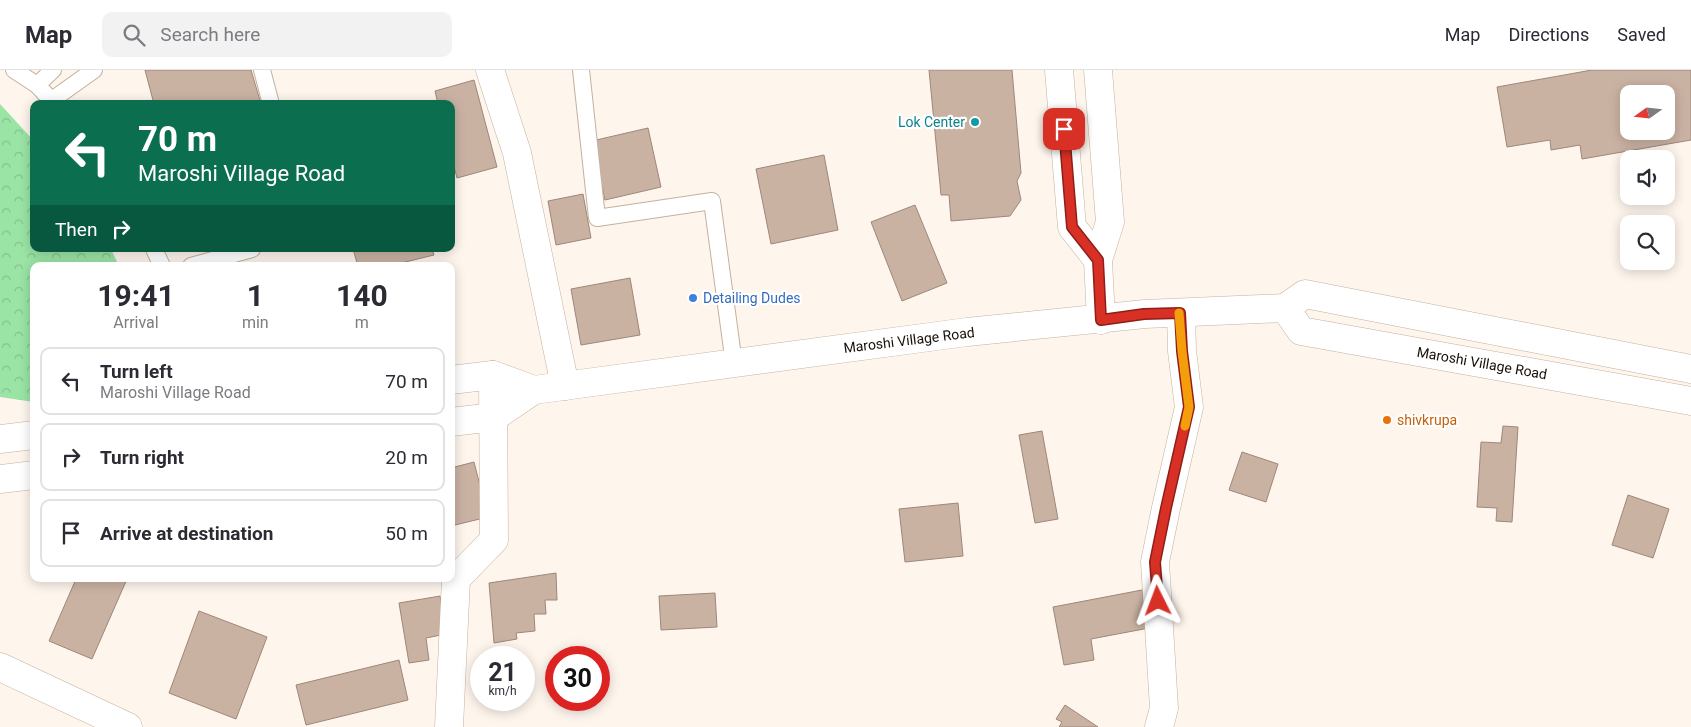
<!DOCTYPE html>
<style>
:root{--surface:#fff;--page:#f2f2f3;--text:#2b2b33;--muted:#7c7c81;--line:#e1e1e2}
body{margin:0;font-family:Roboto,sans-serif;background:var(--page);color:var(--text);height:100vh;display:flex;flex-direction:column;font-size:19px;white-space:nowrap}
*{box-sizing:border-box;margin:0}
p{font-size:16px;color:var(--muted)}
.icon{flex:none;width:28px;height:28px;fill:none;stroke:currentColor;stroke-width:2;stroke-linecap:round;stroke-linejoin:round}
.map{position:relative;flex:1;overflow:hidden}
.drawer{position:absolute;left:30px;top:192px;width:425px;height:320px;display:flex;flex-direction:column;background:var(--surface);border-radius:10px;box-shadow:0 2px 12px #0003}
.drawer>*{flex:none}
.hud{position:absolute;left:30px;top:30px;width:425px;height:152px;border-radius:10px;box-shadow:0 2px 12px #0003;background:#0b6e4f;color:#fff;overflow:hidden}
.needle{width:32px;rotate:255deg}
.tools{position:absolute;left:1620px;top:15px;display:grid;gap:10px}
.tools a{display:grid;place-items:center;width:55px;height:55px;border-radius:10px;background:var(--surface);box-shadow:0 2px 12px #0003;font-size:25px}
.speed{position:absolute;left:470px;top:576px;display:flex;gap:10px;font-size:25px;font-weight:700;text-align:center}
.speed>*{display:grid;place-content:center;width:65px;height:65px;border-radius:50%;background:var(--surface);box-shadow:0 2px 12px #0003;line-height:1}
.speed small{font-size:12px;font-weight:400}
.speed .limit{border:8px solid #d22;background:#fff;color:#111}
.pin{position:absolute;display:grid;place-items:center;width:42px;height:42px;color:#fff;margin:-21px;border-radius:10px;box-shadow:0 2px 8px #0006}
.me{position:absolute;width:55px;margin:-28px;rotate:357deg;stroke-linejoin:round;filter:drop-shadow(0 0 4px #0008)}
.turn{display:flex;align-items:center;gap:18px;height:105px;padding:0 25px;font-size:22px}
.turn .icon{width:65px;height:65px;stroke-width:2.5}
.turn b{display:block;font-size:35px;line-height:42px}
.then{display:flex;align-items:center;height:48px;padding:0 25px;background:#0003;gap:10px;font-size:19px}
.eta{display:flex;justify-content:space-evenly;align-items:center;height:85px;text-align:center}
.eta b{font-size:30px;font-weight:700;line-height:35px}
ul{padding:0;list-style:none}
li{display:flex;align-items:center;gap:15px;height:68px;margin:0 10px 8px;padding:0 15px;border:2px solid var(--line);border-radius:10px}
li div{flex:1}
li b{display:block;font-size:19px}
li em{font-style:normal}
header{display:flex;align-items:center;gap:30px;box-sizing:border-box;height:70px;padding:0 25px;background:var(--surface);border-bottom:1px solid var(--line)}
header strong{font-size:24px}
nav{display:flex;gap:28px;margin-inline-start:auto;font-size:18px}
.search{width:350px;height:45px;background:var(--page);display:flex;align-items:center;gap:12px;box-sizing:border-box;padding:0 18px;border-radius:10px;color:var(--muted);font-size:19px}
.map>svg:first-child{display:block}
.park{fill:url(#park-crowns)}
.building{fill:#cab2a3;stroke:#9e8779;fill-rule:evenodd}
.lines{fill:none;stroke-linecap:round;stroke-linejoin:round}
.service-casing{stroke:#c4b19e;stroke-width:18}
.minor-casing{stroke:#c4b19e;stroke-width:29}
.tertiary-casing{stroke:#c4b19e;stroke-width:29}
.secondary-casing{stroke:#c4b19e;stroke-width:29}
.service{stroke:#fff;stroke-width:16}
.minor{stroke:#fff;stroke-width:28}
.tertiary{stroke:#fff;stroke-width:28}
.secondary{stroke:#fff;stroke-width:28}
.route-casing{stroke:#8d1f18;stroke-width:12}
.route{stroke:#d93025;stroke-width:9}
.slow{stroke:#f59e0b;stroke-width:9}
.culture-dot{fill:#0f9aa8;stroke:#fff;stroke-width:2}
.shop-dot{fill:#3f7fe0;stroke:#fff;stroke-width:2}
.food-dot{fill:#e8710a;stroke:#fff;stroke-width:2}
.labels{text-anchor:middle;dominant-baseline:central;stroke-width:4.5;stroke-linejoin:round;paint-order:stroke}
.culture-label{font-size:14px;fill:#0d838f;stroke:#fff;text-anchor:end}
.shop-label{font-size:14px;fill:#366cbe;stroke:#fff;text-anchor:start}
.street-label{font-size:14px;fill:#160f08;stroke:#fff}
.food-label{font-size:14px;fill:#c56008;stroke:#fff;text-anchor:start}
</style>
<header>
<strong>Map</strong>
<div class="search"><svg class="icon" aria-label="search" viewBox="0 0 24 24"><circle cx="10" cy="10" r="6"/><path d="M15 15l6 6"/></svg>Search here</div>
<nav><a>Map</a><a>Directions</a><a>Saved</a></nav>
</header>
<div class="map">
<svg width="1691" height="657" viewBox="0 0 1691 657">
<defs>
<pattern id="park-crowns" width="20" height="18" patternUnits="userSpaceOnUse" patternTransform="scale(1.25)"><rect width="20" height="18" fill="#9ae4a5"/><path d="M2 6a3 3 0 1 1 6 0M12 15a3 3 0 1 1 6 0" fill="none" stroke="#84c28d"/></pattern>
</defs>
<rect width="100%" height="100%" fill="#fef5ed"/>
<!-- park -->
<polygon class="park" points="0,34 34,71 34,179 111,179 119,196 34,196 34,332 0,327"/>
<!-- building -->
<g class="building">
<polygon points="145,0 251,0 261,34 154,34"/>
<polygon points="929,0 1012,0 1021,103 1017,111 1021,130 1010,146 951,151 949,125 941,125"/>
<path d="M1592,0H1691V70L1582,89L1580,75L1551,80L1550,70L1507,77L1497,17ZM1629,24H1666V61H1629Z"/>
<polygon points="474,10 497,97 457,108 451,85 451,34 438,34 435,21"/>
<polygon points="648,58 661,117 605,130 592,71"/>
<polygon points="824,85 838,160 771,174 756,99"/>
<polygon points="583,124 591,168 556,175 548,131"/>
<polygon points="915,135 947,213 902,231 871,152"/>
<polygon points="353,179 432,179 434,185 389,196 358,196"/>
<polygon points="630,208 640,265 581,275 571,219"/>
<polygon points="1503,356 1518,357 1512,452 1496,451 1497,438 1477,437 1481,372 1501,373"/>
<polygon points="1042,361 1058,449 1035,453 1019,365"/>
<polygon points="1242,382 1278,394 1266,432 1229,420"/>
<polygon points="474,392 488,447 451,456 451,398"/>
<polygon points="1628,425 1669,439 1653,488 1612,475"/>
<polygon points="958,433 963,486 905,492 899,439"/>
<polygon points="556,503 557,530 545,530 546,544 534,544 535,561 516,563 517,569 494,573 489,513"/>
<polygon points="76,509 127,509 92,589 49,571"/>
<polygon points="1142,520 1149,558 1091,569 1094,590 1064,595 1053,537"/>
<polygon points="715,523 717,557 661,560 659,526"/>
<polygon points="440,526 446,564 426,568 429,590 409,593 399,533"/>
<polygon points="199,541 267,567 236,649 169,623"/>
<polygon points="399,590 408,630 306,655 296,615"/>
<polygon points="1065,635 1098,657 1059,657 1062,652 1056,649"/>
</g>
<g class="lines">
<!-- service casing -->
<g class="service-casing">
<g id="service">
<polyline points="14,0 37,15 55,34"/>
<polyline points="262,0 271,34"/>
<polyline points="581,0 597,148 712,131 734,294"/>
<polyline points="37,15 53,0"/>
<polyline points="52,30 94,0"/>
<polyline points="154,179 162,196"/>
<polyline points="191,196 252,179"/>
</g>
</g>
<!-- minor casing -->
<g class="minor-casing">
<g id="minor">
<polyline points="490,0 517,83 565,316"/>
<polyline points="0,597 128,657"/>
<polyline points="449,657 456,509 494,470 493,305"/>
<polyline points="1159,657 1164,638 1155,492 1166,438 1189,337 1182,281 1181,243"/>
</g>
</g>
<!-- tertiary casing -->
<g class="tertiary-casing">
<g id="tertiary">
<polyline points="1059,0 1072,157 1098,190"/>
<polyline points="1098,0 1110,152 1098,190 1101,250"/>
</g>
</g>
<!-- secondary casing -->
<g class="secondary-casing">
<g id="secondary">
<polyline points="1285,238 1301,261 1691,331"/>
<polyline points="451,310 493,305 534,320 967,262 1145,244 1285,238 1305,224 1691,299"/>
<polyline points="451,352 494,347 534,320"/>
<polyline points="0,369 34,365"/>
<polyline points="0,409 34,405"/>
</g>
</g>
<!-- service -->
<use href="#service" class="service"/>
<!-- minor -->
<use href="#minor" class="minor"/>
<!-- tertiary -->
<use href="#tertiary" class="tertiary"/>
<!-- secondary -->
<use href="#secondary" class="secondary"/>
</g>
<g class="lines">
<!-- route casing -->
<g class="route-casing">
<polyline id="route" points="1064,59 1072,157 1098,190 1101,250 1144,244 1180,243 1182,281 1189,337 1166,438 1155,492 1158,531"/>
</g>
<!-- route -->
<use href="#route" class="route"/>
<!-- slow -->
<polyline class="slow" points="1179,243 1182,281 1189,337 1185,356"/>
</g>
<!-- markers -->
<circle class="culture-dot" cx="975" cy="52" r="5"/>
<circle class="shop-dot" cx="693" cy="228" r="5"/>
<circle class="food-dot" cx="1387" cy="350" r="5"/>
<g class="labels">
<!-- culture labels -->
<g class="culture-label">
<text x="965" y="52">Lok Center</text>
</g>
<!-- shop labels -->
<g class="shop-label">
<text x="703" y="228">Detailing Dudes</text>
</g>
<!-- street labels -->
<g class="street-label">
<text transform="translate(909 270) rotate(-7)">Maroshi Village Road</text>
<text transform="translate(1482 293) rotate(10)">Maroshi Village Road</text>
</g>
<!-- food labels -->
<g class="food-label">
<text x="1397" y="350">shivkrupa</text>
</g>
</g>
</svg>
<div class="tools">
<a><svg class="needle" viewBox="-14 -14 28 28"><path d="M0-13l5 13h-10z" fill="#e53935"/><path d="M0 13l5-13h-10z" fill="#7c7c81"/></svg></a>
<a><svg class="icon" aria-label="sound" viewBox="0 0 24 24"><path d="M4 9h4l5-4v14l-5-4H4zM17 9q2 3 0 6"/></svg></a>
<a><svg class="icon" aria-label="search" viewBox="0 0 24 24"><circle cx="10" cy="10" r="6"/><path d="M15 15l6 6"/></svg></a>
</div>
<div class="speed"><div>21<small>km/h</small></div><div class="limit">30</div></div>
<div class="pin" style="left:1064px;top:59px;background:#d93025"><svg class="icon" aria-label="arrive" viewBox="0 0 24 24"><path d="M6 21V4h12l-3 4 3 4H6"/></svg></div>
<svg class="me" style="left:1158px;top:531px" viewBox="-20 -20 40 40"><path d="M0-17L14 15 0 8-14 15z" fill="#d93025" stroke="#fff" stroke-width="4"/></svg>
<div class="hud">
<div class="turn"><svg class="icon" aria-label="left" viewBox="0 0 24 24"><path d="M17 20v-9H6M10 6l-5 5 5 5"/></svg><div><b>70 m</b>Maroshi Village Road</div></div>
<div class="then">Then<svg class="icon" aria-label="right" viewBox="0 0 24 24"><path d="M7 20v-9h11M14 6l5 5-5 5"/></svg></div>
</div>
<section class="drawer">
<div class="eta">
<div><b>19:41</b><p>Arrival</p></div>
<div><b>1</b><p>min</p></div>
<div><b>140</b><p>m</p></div>
</div>
<ul>
<li><svg class="icon" aria-label="left" viewBox="0 0 24 24"><path d="M17 20v-9H6M10 6l-5 5 5 5"/></svg><div><b>Turn left</b><p>Maroshi Village Road</p></div><em>70 m</em></li>
<li><svg class="icon" aria-label="right" viewBox="0 0 24 24"><path d="M7 20v-9h11M14 6l5 5-5 5"/></svg><div><b>Turn right</b></div><em>20 m</em></li>
<li><svg class="icon" aria-label="arrive" viewBox="0 0 24 24"><path d="M6 21V4h12l-3 4 3 4H6"/></svg><div><b>Arrive at destination</b></div><em>50 m</em></li>
</ul>
</section>
</div>
